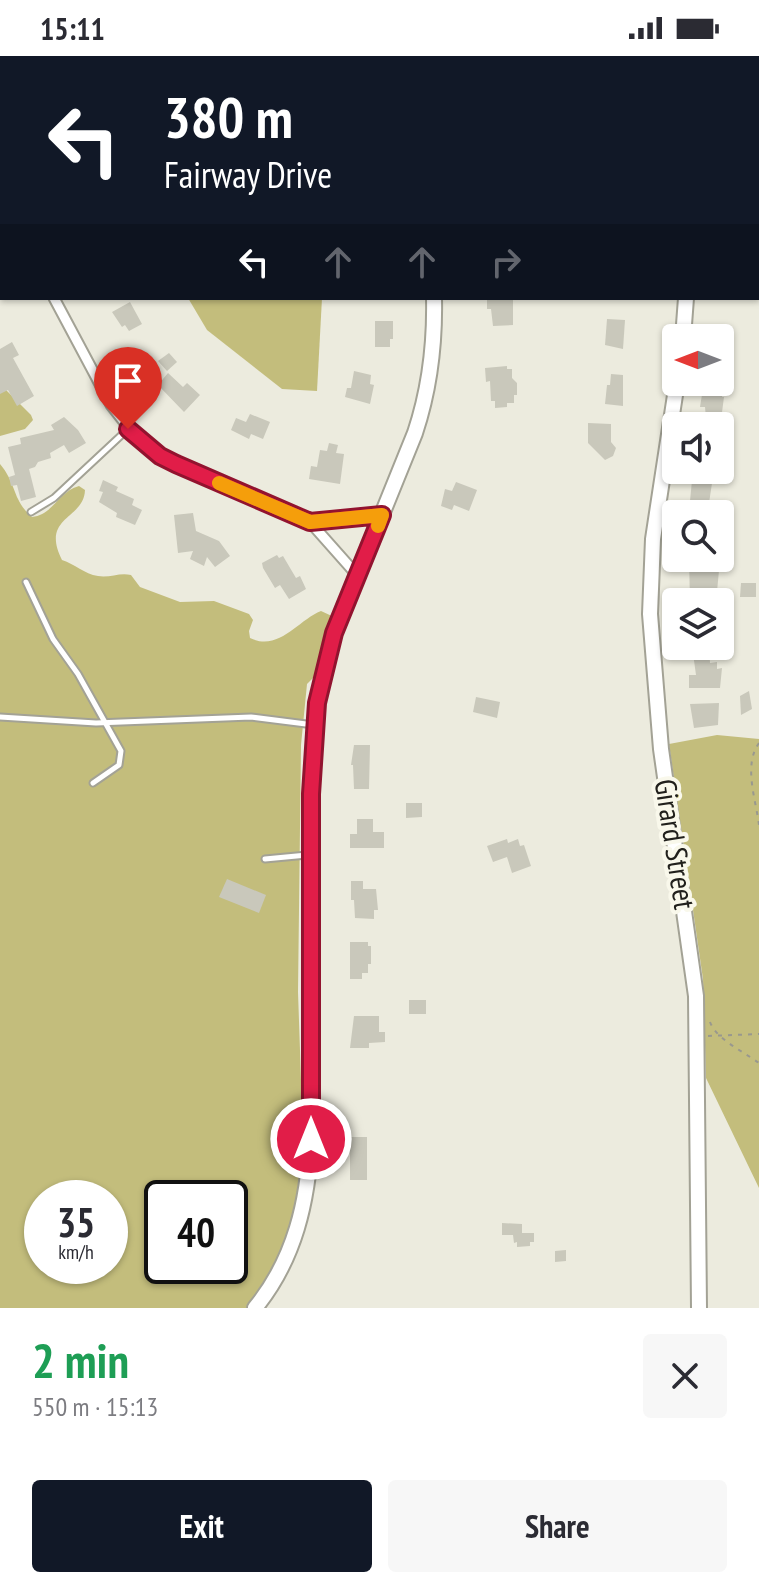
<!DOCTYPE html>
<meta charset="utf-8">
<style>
:root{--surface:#fff;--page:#f7f7f7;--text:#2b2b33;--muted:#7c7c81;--accent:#111827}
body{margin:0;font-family:"PT Sans Narrow",sans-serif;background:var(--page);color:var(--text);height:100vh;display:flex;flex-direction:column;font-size:30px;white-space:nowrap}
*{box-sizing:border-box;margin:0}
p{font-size:26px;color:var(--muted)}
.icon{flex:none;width:44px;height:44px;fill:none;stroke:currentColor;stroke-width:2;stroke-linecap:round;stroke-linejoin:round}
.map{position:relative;height:1252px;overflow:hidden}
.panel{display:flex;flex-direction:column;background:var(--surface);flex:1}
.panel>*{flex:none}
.top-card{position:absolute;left:0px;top:0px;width:760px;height:244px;box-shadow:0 2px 6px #0004;background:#111827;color:#fff;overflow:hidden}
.needle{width:52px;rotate:270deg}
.buttons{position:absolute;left:662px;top:268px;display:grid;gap:16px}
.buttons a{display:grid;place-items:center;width:72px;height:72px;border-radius:8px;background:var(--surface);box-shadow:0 2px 6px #0004;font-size:40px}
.speed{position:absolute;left:24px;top:1124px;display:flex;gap:16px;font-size:40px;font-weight:700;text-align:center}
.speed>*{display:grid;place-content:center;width:104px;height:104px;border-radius:50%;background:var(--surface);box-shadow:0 2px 6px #0004;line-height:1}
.speed small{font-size:20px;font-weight:400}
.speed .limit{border:4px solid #111;border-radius:12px;background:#fff;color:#111}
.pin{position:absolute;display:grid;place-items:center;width:68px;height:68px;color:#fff;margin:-82px -34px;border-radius:50% 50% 50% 0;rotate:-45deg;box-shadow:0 0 8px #0007}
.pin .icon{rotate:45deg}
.me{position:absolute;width:88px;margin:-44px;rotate:0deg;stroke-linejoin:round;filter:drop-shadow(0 0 6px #0008)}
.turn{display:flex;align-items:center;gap:28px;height:168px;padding:0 32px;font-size:36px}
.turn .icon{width:104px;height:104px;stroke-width:2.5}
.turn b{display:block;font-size:56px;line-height:68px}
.lanes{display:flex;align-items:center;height:76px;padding:0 32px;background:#0003;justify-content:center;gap:40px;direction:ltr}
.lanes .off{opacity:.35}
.round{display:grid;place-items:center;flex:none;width:84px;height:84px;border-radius:8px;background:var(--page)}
.headline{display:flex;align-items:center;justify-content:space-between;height:136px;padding:0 32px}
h1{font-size:48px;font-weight:800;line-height:60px;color:#1e9e55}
.cta{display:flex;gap:16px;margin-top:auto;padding:16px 32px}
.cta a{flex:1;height:92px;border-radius:8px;background:var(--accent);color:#fff;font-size:32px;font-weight:800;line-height:92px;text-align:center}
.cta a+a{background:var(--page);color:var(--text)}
.status{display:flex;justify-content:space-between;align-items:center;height:56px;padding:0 40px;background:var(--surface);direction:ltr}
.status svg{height:22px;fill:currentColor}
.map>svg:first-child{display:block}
.green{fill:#c3bd7c;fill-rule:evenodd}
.building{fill:#c9c8bb}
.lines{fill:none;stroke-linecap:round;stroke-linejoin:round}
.lane-casing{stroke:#a3a295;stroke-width:9}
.street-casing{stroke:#a3a295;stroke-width:13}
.secondary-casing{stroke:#a3a295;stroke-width:18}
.path{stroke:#99988e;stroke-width:2;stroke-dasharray:4 6;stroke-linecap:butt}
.lane{stroke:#fff;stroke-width:5}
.street{stroke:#fff;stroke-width:9}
.secondary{stroke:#fff;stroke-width:14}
.route-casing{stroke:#92132f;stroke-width:20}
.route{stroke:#e11d48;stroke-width:14}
.slow{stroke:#f59e0b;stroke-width:14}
.labels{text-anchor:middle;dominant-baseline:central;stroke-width:8;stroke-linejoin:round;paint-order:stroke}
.street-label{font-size:30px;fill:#21201c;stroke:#f9f8eb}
</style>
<div class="status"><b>15:11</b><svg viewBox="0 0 49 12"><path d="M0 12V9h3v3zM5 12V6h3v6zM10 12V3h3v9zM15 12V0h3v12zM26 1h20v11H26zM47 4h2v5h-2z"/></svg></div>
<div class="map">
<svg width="759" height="1252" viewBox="0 0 759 1252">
<rect width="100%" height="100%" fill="#ecebde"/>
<!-- green -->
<g class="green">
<polygon points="188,242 322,242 317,335 282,333 207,274"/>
<polygon points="0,328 31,359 33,364 25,373 0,380"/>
<path d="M0,408C17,428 12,444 32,461C53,459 59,435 79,430L85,434C84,464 40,460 62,504C75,508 84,518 98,520C110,522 120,516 131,519L140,531L180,546L214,545L249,558L253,564L249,575L250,582C279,596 298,564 321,555L334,561L315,620L307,628L301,689L298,936L304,1111L288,1186L250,1252H0ZM42,1142H110V1210H42ZM162,1142H230V1210H162Z"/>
<polygon points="717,679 759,683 759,1132 706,1022 703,923 669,688"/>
</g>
<!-- building -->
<g class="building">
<polygon points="487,242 513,242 513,269 493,270 491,253 487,253"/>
<polygon points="130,246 142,268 129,275 125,269 122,271 112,256"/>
<polygon points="607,263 625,264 623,293 605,289"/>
<polygon points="375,265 393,265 393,283 390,283 390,291 375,291"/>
<polygon points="12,286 19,299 13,302 34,340 17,350 8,334 0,338 0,293"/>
<polygon points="720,289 731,291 722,341 724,341 721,364 706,362 705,351 700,351 704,326 721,326"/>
<polygon points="169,297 177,306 167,315 158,305"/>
<polygon points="507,310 507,313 512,313 512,322 517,327 517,339 514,339 514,347 507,347 507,351 495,352 495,345 491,345 490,325 486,326 485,312"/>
<polygon points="354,315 371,319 370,328 374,329 370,348 345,341 347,332 351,332"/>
<polygon points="168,317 183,331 187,327 200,339 184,356 158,329"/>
<polygon points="611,318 623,319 623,350 605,348 607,329 610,329"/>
<polygon points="250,358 270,366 263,383 251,378 249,383 231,374 236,362 246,366"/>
<polygon points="64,361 78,374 86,387 69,397 64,389 50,397 51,402 38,406 35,411 29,413 36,441 21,445 17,429 11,430 9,421 15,419 8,391 21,388 20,382 54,374 51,369"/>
<polygon points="588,367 611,368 611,386 616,392 613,400 605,404 588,387"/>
<polygon points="329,387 338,389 336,397 344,398 340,428 309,423 311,410 317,411 320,394 327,395"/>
<polygon points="693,414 714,414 709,447 690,445"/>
<polygon points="103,424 118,431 116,435 134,443 132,449 142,454 135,469 116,461 117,457 99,446 103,436 99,435"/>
<polygon points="456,426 477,434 469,455 454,449 452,454 441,450 445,433 452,435"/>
<polygon points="193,457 196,475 219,485 230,500 215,511 207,501 204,510 190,503 193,495 178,497 174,459"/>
<polygon points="277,499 279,502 283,500 296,522 300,520 306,533 289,543 280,529 275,532 263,512 262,507"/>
<polygon points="689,502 720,504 716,546 690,546"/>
<polygon points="741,527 756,527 756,541 740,541"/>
<polygon points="692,590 709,590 710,607 717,606 717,613 722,612 720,632 689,632 689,619 696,619"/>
<polygon points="749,635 752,653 741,659 740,640"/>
<polygon points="476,641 500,646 497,662 473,656"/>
<polygon points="719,647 718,669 694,672 690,648"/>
<polygon points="354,689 370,689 369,733 354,733 353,709 351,709"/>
<polygon points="406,747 422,747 422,761 406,762"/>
<polygon points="357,763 373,763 373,776 384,776 384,792 350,792 350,778 357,778"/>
<polygon points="507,783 508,787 518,783 520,790 524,789 531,810 512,817 507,801 493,806 487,790"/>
<polygon points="227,823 266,839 259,857 219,841"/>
<polygon points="351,825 363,825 363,833 376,833 378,854 374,854 374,863 355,862 354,844 351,844"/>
<polygon points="350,886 368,886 368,890 371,890 371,908 368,908 368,917 362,917 362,923 350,923"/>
<rect x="409" y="944" width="17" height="14"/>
<polygon points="354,960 379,960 379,976 385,976 385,986 369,987 369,992 350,992"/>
<rect x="350" y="1081" width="17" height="43"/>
<polygon points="502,1167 522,1168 522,1177 534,1177 534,1186 530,1186 530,1190 517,1191 517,1186 514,1187 513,1179 502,1179"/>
<polygon points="566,1194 566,1205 555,1206 555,1195"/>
</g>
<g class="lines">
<!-- lane casing -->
<g class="lane-casing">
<g id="lane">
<polyline points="31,456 54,442 128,373"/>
<polyline points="26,526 53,583 78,618 121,695 119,709 93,727"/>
<polyline points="0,661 96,667 251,661 314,669"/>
<polyline points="265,803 307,799"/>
</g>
</g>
<!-- street casing -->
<g class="street-casing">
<g id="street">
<polyline points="0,140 2,144"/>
<polyline points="54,242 111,349 136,381 176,408 310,466 357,519"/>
<polyline points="310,466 382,459"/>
</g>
</g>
<!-- secondary casing -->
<g class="secondary-casing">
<g id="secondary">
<polyline points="415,0 415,2"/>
<polyline points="700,2 700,0"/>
<polyline points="683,282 686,242"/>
<polyline points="677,326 653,483 650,558 661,693 696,940 699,1252"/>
<path d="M255,1252C295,1203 308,1145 311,1083V738L317,647L334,577L415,377C430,332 435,289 434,242"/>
</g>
</g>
<!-- path -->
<g class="path">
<path d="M759,687C743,709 756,744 759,769"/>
<path d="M710,966C716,983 744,996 759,1007"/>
<polyline points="708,980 759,978"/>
</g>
<!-- lane -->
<use href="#lane" class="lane"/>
<!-- street -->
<use href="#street" class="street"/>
<!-- secondary -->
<use href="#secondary" class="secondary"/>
</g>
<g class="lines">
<!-- route casing -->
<g class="route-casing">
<polyline id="route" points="128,373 160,400 176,408 310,466 382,459 334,577 317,647 311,738 311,1083"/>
</g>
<!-- route -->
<use href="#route" class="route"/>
<!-- slow -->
<polyline class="slow" points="219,427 310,466 382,459 378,470"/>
</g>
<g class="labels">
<!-- street labels -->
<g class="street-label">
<text transform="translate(676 788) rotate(81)">Girard Street</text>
</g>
</g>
</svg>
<div class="buttons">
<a><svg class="needle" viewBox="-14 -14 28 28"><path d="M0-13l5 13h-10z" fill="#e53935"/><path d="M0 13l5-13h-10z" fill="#7c7c81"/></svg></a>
<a><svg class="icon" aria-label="sound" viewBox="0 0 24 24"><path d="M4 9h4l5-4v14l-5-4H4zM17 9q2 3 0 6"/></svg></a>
<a><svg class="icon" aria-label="search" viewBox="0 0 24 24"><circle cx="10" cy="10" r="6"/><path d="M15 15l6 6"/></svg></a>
<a><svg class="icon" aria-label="layers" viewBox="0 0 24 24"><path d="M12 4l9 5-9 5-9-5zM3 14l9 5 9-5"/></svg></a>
</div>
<div class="speed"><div>35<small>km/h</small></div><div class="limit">40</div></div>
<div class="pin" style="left:128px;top:373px;background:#d93025"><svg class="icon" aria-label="arrive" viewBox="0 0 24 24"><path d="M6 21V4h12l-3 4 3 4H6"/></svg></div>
<svg class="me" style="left:311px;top:1083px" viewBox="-20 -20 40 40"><circle r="17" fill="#e11d48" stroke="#fff" stroke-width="3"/><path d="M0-11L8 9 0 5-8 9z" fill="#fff"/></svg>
<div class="top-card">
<div class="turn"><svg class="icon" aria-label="left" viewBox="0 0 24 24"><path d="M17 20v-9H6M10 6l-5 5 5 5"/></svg><div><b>380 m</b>Fairway Drive</div></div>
<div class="lanes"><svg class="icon" aria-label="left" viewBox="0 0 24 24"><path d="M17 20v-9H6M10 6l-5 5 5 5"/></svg><svg class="icon off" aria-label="ahead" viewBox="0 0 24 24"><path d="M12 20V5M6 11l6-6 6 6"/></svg><svg class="icon off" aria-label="ahead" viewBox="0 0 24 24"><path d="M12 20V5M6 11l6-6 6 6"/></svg><svg class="icon off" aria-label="right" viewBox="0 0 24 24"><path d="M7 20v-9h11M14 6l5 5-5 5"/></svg></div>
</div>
</div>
<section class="panel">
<div class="headline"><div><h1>2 min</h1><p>550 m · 15:13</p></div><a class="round"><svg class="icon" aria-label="close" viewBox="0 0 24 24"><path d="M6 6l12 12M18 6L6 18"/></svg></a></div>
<div class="cta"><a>Exit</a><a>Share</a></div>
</section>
